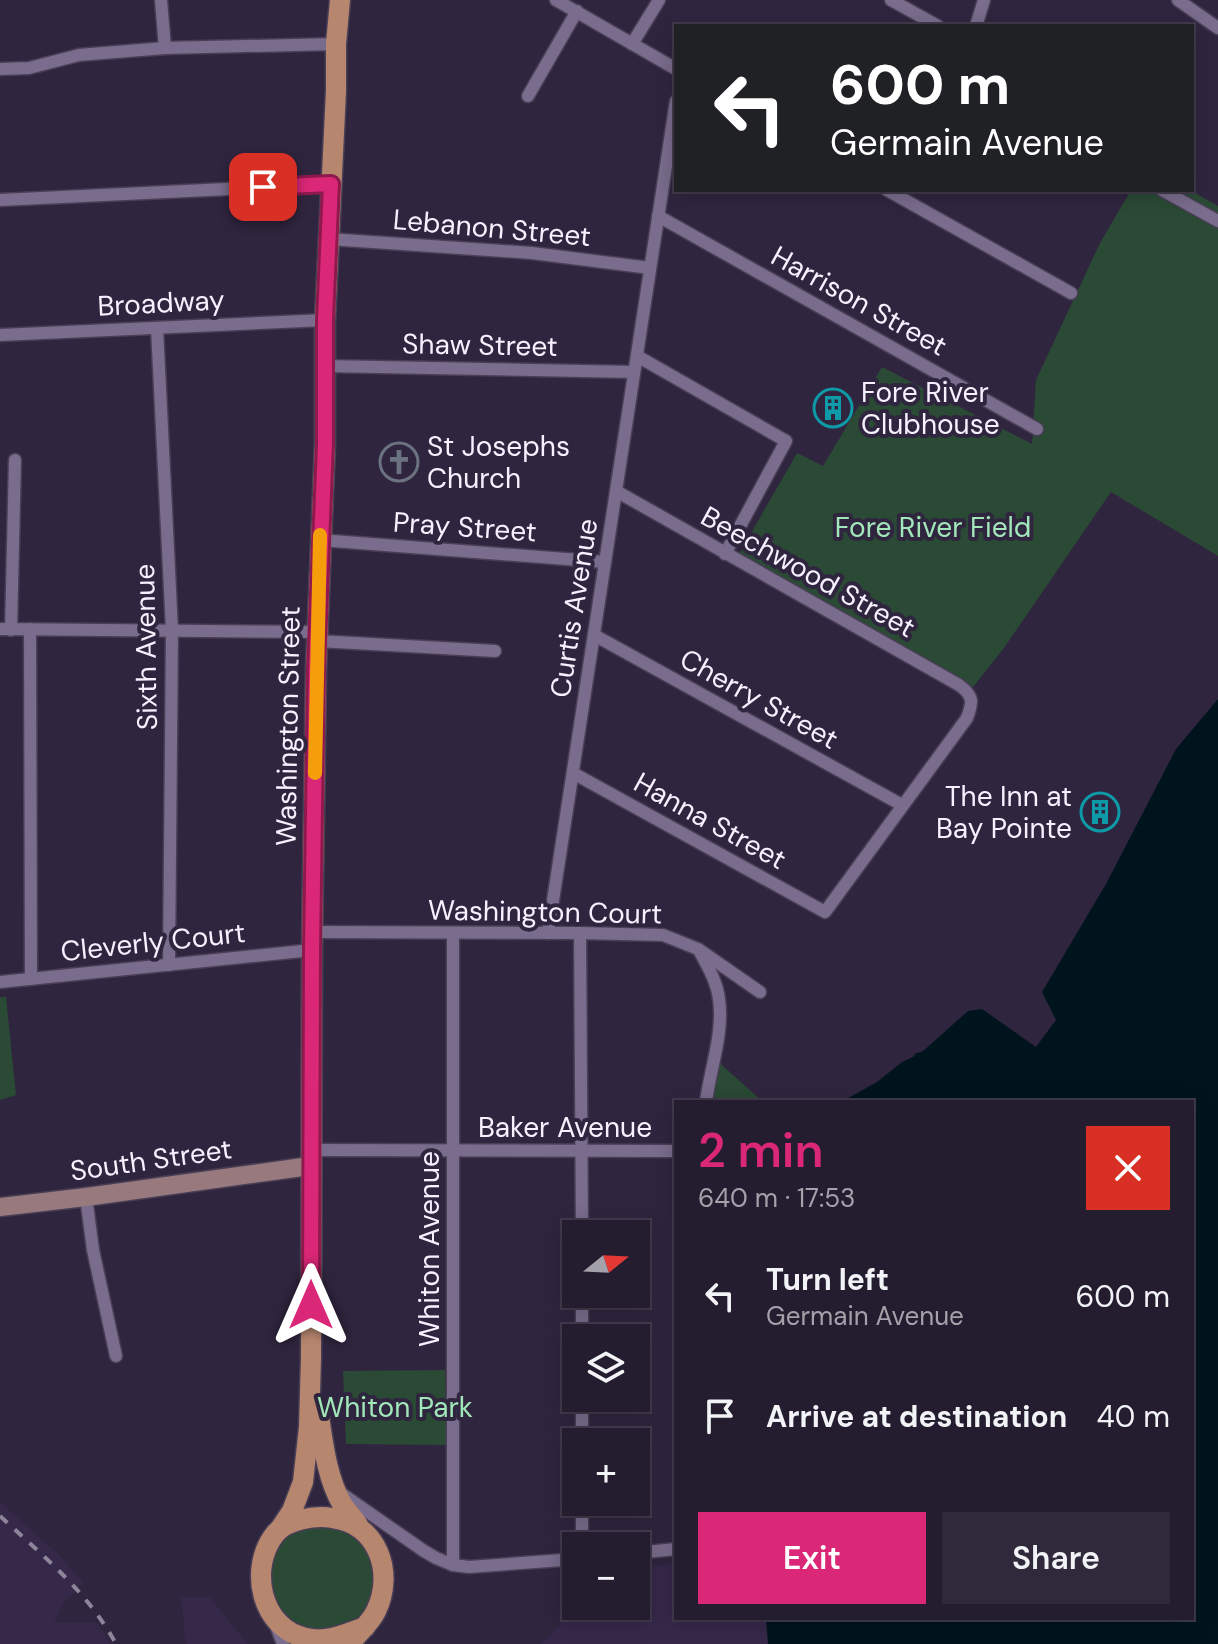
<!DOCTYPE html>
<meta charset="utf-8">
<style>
:root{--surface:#241c2f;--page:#30293b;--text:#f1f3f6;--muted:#a3a1aa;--line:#413a4b;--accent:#db2777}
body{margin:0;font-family:"DM Sans",sans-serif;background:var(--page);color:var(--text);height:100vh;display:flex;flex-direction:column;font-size:30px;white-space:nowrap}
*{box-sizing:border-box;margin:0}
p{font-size:26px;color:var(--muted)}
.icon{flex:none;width:44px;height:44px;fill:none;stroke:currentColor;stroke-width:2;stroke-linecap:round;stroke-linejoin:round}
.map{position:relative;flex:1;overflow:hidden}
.drawer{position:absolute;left:674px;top:1100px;width:520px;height:520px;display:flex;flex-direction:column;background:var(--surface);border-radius:0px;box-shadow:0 4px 20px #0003,0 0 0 2px var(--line)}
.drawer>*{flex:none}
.guide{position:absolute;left:674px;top:24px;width:520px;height:168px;border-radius:0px;box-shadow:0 4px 20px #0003,0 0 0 2px var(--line);background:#202124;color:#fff;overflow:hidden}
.needle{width:52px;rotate:72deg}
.controls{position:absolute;left:562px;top:1220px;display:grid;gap:16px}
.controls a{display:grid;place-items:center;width:88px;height:88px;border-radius:0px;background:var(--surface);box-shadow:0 4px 20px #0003,0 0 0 2px var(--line);font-size:40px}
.pin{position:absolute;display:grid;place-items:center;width:68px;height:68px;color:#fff;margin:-34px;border-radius:16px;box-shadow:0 4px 12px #0006}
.me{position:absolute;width:88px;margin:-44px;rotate:0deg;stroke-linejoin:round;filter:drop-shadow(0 0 6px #0008)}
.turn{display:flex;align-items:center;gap:28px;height:168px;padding:0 24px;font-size:36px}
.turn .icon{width:104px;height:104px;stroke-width:2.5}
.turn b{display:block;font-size:56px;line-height:68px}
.round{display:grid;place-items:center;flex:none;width:84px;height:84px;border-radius:0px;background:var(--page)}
.overview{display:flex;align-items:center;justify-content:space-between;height:136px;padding:0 24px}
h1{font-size:48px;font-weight:600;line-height:60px;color:var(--accent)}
.button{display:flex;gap:16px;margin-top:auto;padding:16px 24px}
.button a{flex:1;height:92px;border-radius:0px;background:var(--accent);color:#fff;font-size:32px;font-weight:600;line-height:92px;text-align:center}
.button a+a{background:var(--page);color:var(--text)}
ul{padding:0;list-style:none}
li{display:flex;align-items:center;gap:24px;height:120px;padding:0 24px}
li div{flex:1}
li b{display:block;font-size:30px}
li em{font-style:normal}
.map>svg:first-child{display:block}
.built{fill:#362849}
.green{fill:#2a4a35}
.water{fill:#00141d}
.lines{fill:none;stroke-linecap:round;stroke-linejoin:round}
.street-casing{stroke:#493f55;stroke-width:15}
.secondary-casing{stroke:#493f55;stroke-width:21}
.primary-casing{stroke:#493f55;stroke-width:23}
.street{stroke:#796c8c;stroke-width:12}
.secondary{stroke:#98797e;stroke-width:18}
.primary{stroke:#b6866f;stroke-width:20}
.rail{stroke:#8e859a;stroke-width:4;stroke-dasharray:10 10;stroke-linecap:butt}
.route-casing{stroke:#8e194d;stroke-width:20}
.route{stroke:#db2777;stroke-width:14}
.slow{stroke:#f59e0b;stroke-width:14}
.labels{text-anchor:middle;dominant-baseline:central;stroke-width:8;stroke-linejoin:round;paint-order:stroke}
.street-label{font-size:28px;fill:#f6f0ff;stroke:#30253f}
.poi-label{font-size:28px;fill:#f6f0ff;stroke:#30253f;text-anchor:start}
.park-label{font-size:28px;fill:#a1e7b9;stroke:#30253f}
</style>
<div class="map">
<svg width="1218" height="1644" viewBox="0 0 1218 1644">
<rect width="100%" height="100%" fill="#30253f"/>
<!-- built -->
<g class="built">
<polygon points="0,1502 60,1556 84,1583 65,1600 54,1623 97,1623 111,1644 0,1644"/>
<polygon points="676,1564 676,1618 766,1618 768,1644 541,1644 578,1606 636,1606 636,1566"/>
<polygon points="181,1597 209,1597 248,1644 186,1644"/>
</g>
<!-- green -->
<g class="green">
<polygon points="1131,190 1190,190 1218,206 1218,556 1111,492 1004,648 973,687 739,554 797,453 823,466 882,367 1032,444 1036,380 1100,243"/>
<polygon points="0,997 6,997 16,1095 0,1100"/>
<polygon points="713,1057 763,1102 706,1102"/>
<polygon points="445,1370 447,1445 346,1444 343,1371"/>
<path d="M330,1524C338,1528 350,1532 357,1538C377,1554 378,1591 364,1611C357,1622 350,1623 338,1626C332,1628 322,1633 315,1632C265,1625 255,1545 299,1529C308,1526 320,1526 330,1524Z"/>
</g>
<!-- water -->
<polygon class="water" points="1218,699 1218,1644 768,1644 766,1618 1192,1618 1192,1102 841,1102 877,1082 902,1062 913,1057 916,1053 922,1052 968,1011 982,1009 1036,1047 1056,1020 1042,992 1106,884 1176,749"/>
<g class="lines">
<!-- street casing -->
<g class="street-casing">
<g id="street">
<polyline points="161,0 165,48"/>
<polyline points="556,0 676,69"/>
<polyline points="891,0 938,26"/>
<polyline points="1178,0 1218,28"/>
<polyline points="976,26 984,0"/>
<polyline points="632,44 659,0"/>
<polyline points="0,69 29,68 79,55 165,48 336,44"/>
<polyline points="528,96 577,11"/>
<polyline points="887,190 1071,293"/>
<polyline points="1162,190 1218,221"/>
<polyline points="0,200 331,184"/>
<polyline points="658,216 1037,429"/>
<polyline points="329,239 532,253 650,268"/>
<polyline points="157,328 172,630 169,965"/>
<polyline points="0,335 325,320"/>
<polyline points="637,356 786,441 725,554"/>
<polyline points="324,366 634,372"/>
<polyline points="320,540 605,562"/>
<polyline points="0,629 318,632"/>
<polyline points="30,629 31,979"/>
<polyline points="11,630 15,460"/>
<polyline points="594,635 902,805"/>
<polyline points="318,641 495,651"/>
<path d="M573,773L825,912L967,718C973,702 974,696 959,685L616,491"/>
<polyline points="312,932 580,933 663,935 698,949 760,992"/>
<polyline points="548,933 676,101"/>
<polyline points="580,933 582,1234"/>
<path d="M700,952C708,967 717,982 719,999C724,1033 710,1069 706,1102"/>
<polyline points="0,982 312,950"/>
<polyline points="310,1150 676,1151"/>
<polyline points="86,1197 93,1250 116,1356"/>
<polyline points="582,1294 582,1338"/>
<polyline points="582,1398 582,1442"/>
<polyline points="342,1494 424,1551 436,1558 453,1565 469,1567 576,1559"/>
<polyline points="582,1502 582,1546"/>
<polyline points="636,1553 676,1549"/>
<polyline points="453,1565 453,933"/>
<polyline points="275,1623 283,1644"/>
</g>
</g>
<!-- secondary casing -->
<g class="secondary-casing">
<polyline id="secondary" points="0,1207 86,1197 310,1166"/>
</g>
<!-- primary casing -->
<g class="primary-casing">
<g id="primary">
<path d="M318,1410C323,1441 326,1476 342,1504C347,1511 353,1518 358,1525"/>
<polyline points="280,1529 292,1511 303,1482 309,1427 311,1358 312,950 316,669 325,444 325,320 336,91 336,44 340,0"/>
<path d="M350,1644C358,1632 370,1624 376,1611C395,1572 377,1523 332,1518C315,1515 286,1520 275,1534C248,1568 261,1629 306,1638C326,1643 346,1634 365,1627"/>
</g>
</g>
<!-- street -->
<use href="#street" class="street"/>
<!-- secondary -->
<use href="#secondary" class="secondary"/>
<!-- primary -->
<use href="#primary" class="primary"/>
<!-- rail -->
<path class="rail" d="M0,1516C43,1556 88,1592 116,1644"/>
</g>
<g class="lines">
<!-- route casing -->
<g class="route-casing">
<polyline id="route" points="263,187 331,184 325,320 325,444 316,669 312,950 311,1305"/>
</g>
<!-- route -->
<use href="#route" class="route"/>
<!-- slow -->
<polyline class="slow" points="315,773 320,535"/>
</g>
<!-- icons -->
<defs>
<g id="building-ring" transform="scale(2)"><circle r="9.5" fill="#30253f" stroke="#0f9aa8" stroke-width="1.5"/><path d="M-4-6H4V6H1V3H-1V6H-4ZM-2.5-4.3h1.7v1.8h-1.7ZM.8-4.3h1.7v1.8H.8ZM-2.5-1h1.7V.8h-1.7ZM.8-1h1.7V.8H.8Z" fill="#0f9aa8"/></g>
<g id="church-ring" transform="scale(2)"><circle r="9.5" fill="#30253f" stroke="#6b7280" stroke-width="1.5"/><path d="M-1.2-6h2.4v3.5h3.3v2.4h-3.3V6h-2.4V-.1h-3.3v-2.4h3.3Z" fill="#6b7280"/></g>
</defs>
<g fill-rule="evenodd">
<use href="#building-ring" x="833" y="408"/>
<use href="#church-ring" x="399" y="462"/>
<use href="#building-ring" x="1100" y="812"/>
</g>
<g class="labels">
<!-- street labels -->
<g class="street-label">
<text transform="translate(492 228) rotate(5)">Lebanon Street</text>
<text transform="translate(859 301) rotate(29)">Harrison Street</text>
<text transform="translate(161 303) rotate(-3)">Broadway</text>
<text transform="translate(480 345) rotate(1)">Shaw Street</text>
<text transform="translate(465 527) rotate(4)">Pray Street</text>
<text transform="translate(808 572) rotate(29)">Beechwood Street</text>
<text transform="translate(574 608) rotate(-81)">Curtis Avenue</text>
<text transform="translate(146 647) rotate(-91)">Sixth Avenue</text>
<text transform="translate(759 699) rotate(29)">Cherry Street</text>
<text transform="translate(288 726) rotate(-89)">Washington Street</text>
<text transform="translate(710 821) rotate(29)">Hanna Street</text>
<text transform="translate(545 912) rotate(1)">Washington Court</text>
<text transform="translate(153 942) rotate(-6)">Cleverly Court</text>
<text x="565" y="1127">Baker Avenue</text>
<text transform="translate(151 1160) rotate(-8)">South Street</text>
<text transform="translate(429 1249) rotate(-90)">Whiton Avenue</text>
</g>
<!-- poi labels -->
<g class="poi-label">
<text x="861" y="392">Fore River<tspan x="861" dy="32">Clubhouse</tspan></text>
<text x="427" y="446">St Josephs<tspan x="427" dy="32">Church</tspan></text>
<text x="1072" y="796" text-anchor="end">The Inn at<tspan x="1072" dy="32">Bay Pointe</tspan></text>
</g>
<!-- park labels -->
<g class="park-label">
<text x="933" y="527">Fore River Field</text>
<text x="395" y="1407">Whiton Park</text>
</g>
</g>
</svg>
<div class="controls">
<a><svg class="needle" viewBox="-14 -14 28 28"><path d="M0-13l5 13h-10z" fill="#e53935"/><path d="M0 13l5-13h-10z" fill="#a3a1aa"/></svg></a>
<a><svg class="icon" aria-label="layers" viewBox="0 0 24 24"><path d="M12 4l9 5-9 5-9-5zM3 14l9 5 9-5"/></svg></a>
<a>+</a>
<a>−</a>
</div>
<div class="pin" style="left:263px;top:187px;background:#d93025"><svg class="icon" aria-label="arrive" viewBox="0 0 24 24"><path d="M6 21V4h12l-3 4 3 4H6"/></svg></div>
<svg class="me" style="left:311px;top:1305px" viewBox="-20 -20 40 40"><path d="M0-17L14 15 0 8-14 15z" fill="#db2777" stroke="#fff" stroke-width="4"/></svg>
<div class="guide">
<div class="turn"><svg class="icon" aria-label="left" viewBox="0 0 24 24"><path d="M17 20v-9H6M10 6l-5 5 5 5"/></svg><div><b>600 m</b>Germain Avenue</div></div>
</div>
<section class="drawer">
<div class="overview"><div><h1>2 min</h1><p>640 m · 17:53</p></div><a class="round" style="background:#d93025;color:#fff"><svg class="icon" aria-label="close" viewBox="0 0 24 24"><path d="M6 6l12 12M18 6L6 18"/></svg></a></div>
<ul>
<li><svg class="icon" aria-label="left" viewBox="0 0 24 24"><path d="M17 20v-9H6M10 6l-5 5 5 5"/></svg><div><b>Turn left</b><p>Germain Avenue</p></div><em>600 m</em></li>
<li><svg class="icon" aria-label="arrive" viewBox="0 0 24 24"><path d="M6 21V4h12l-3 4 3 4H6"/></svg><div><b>Arrive at destination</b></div><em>40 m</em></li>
</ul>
<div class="button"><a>Exit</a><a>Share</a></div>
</section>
</div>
